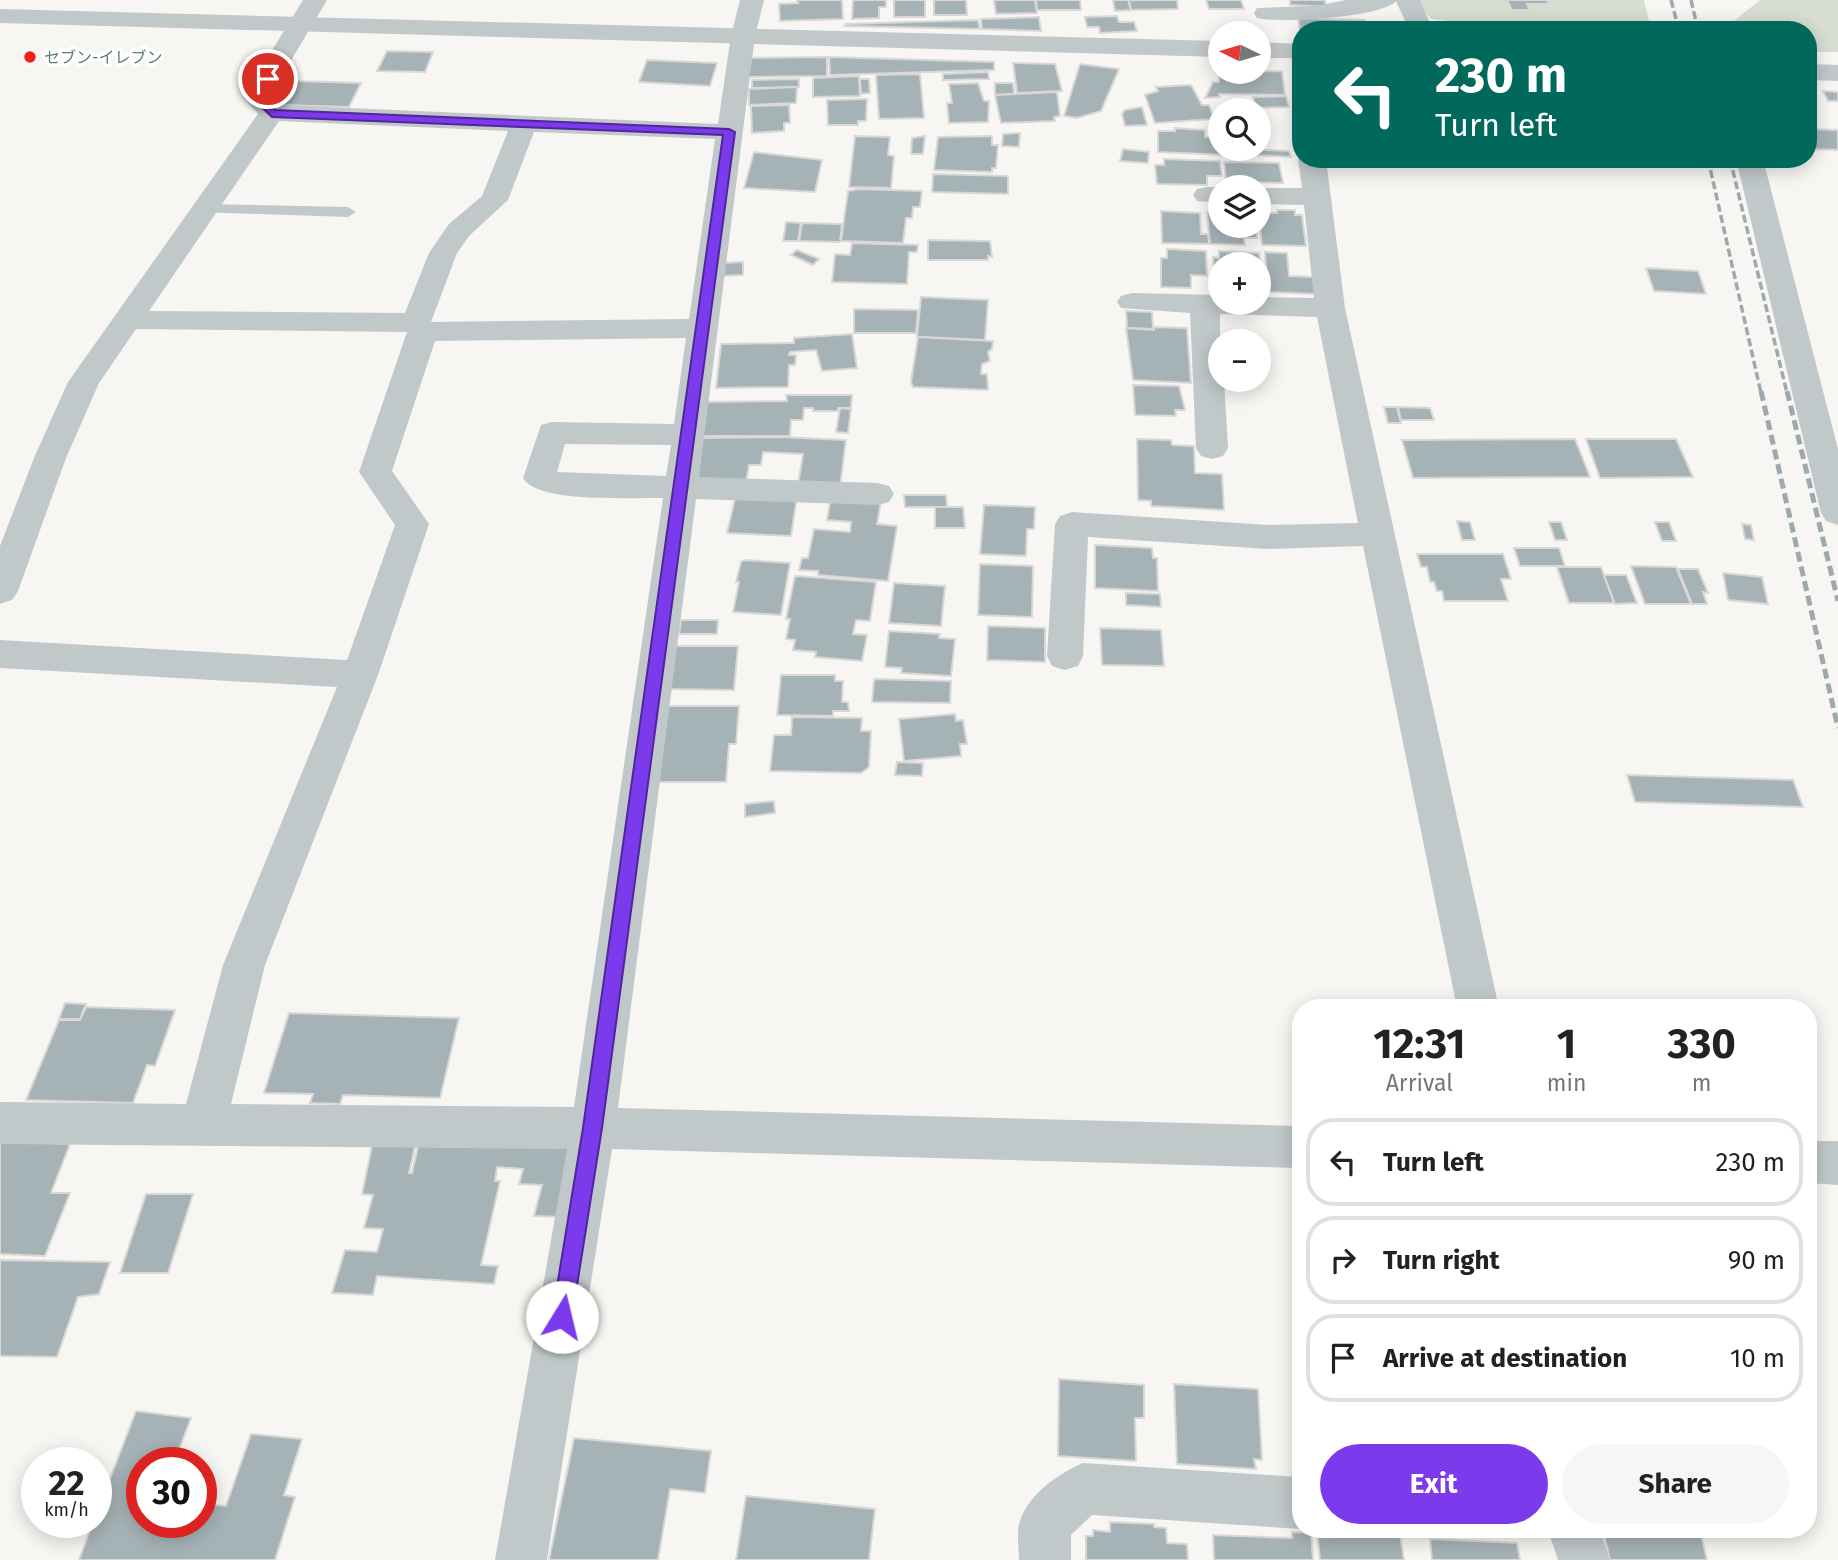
<!DOCTYPE html>
<meta charset="utf-8">
<style>
:root{--surface:#fff;--page:#f6f6f6;--text:#222;--muted:#767676;--line:#e0e0e0;--accent:#7c3aed}
body{margin:0;font-family:"Fira Sans","Noto Sans JP",sans-serif;background:var(--page);color:var(--text);height:100vh;display:flex;flex-direction:column;font-size:26px;white-space:nowrap}
*{box-sizing:border-box;margin:0}
p{font-size:23px;color:var(--muted)}
.icon{flex:none;width:38px;height:38px;fill:none;stroke:currentColor;stroke-width:2;stroke-linecap:round;stroke-linejoin:round}
.map{position:relative;flex:1;overflow:hidden}
.sheet{position:absolute;left:1292px;top:999px;width:525px;height:539px;display:flex;flex-direction:column;background:var(--surface);border-radius:28px;box-shadow:0 4px 18px #0003}
.sheet>*{flex:none}
.hud{position:absolute;left:1292px;top:21px;width:525px;height:147px;border-radius:28px;box-shadow:0 4px 18px #0003;background:#00695c;color:#fff;overflow:hidden}
.needle{width:46px;rotate:275deg}
.buttons{position:absolute;left:1208px;top:21px;display:grid;gap:14px}
.buttons a{display:grid;place-items:center;width:63px;height:63px;border-radius:50%;background:var(--surface);box-shadow:0 4px 18px #0003;font-size:35px}
.speed{position:absolute;left:21px;top:1447px;display:flex;gap:14px;font-size:35px;font-weight:700;text-align:center}
.speed>*{display:grid;place-content:center;width:91px;height:91px;border-radius:50%;background:var(--surface);box-shadow:0 4px 18px #0003;line-height:1}
.speed small{font-size:18px;font-weight:400}
.speed .limit{border:10px solid #d22;background:#fff;color:#111}
.pin{position:absolute;display:grid;place-items:center;width:60px;height:60px;color:#fff;margin:-30px;border:4px solid #fff;border-radius:50%;box-shadow:0 2px 7px #0007}
.me{position:absolute;width:77px;margin:-38px;rotate:9deg;stroke-linejoin:round;filter:drop-shadow(0 0 5px #0008)}
.turn{display:flex;align-items:center;gap:24px;height:147px;padding:0 28px;font-size:32px}
.turn .icon{width:91px;height:91px;stroke-width:2.5}
.turn b{display:block;font-size:49px;line-height:60px}
.eta{display:flex;justify-content:space-evenly;align-items:center;height:119px;text-align:center}
.eta b{font-size:42px;font-weight:700;line-height:49px}
.cta{display:flex;gap:14px;margin-top:auto;padding:14px 28px}
.cta a{flex:1;height:80px;border-radius:42px;background:var(--accent);color:#fff;font-size:28px;font-weight:700;line-height:80px;text-align:center}
.cta a+a{background:var(--page);color:var(--text)}
ul{padding:0;list-style:none}
li{display:flex;align-items:center;gap:21px;height:88px;margin:0 14px 10px;padding:0 14px;border:4px solid var(--line);border-radius:28px}
li div{flex:1}
li b{display:block;font-size:26px}
li em{font-style:normal}
.map>svg:first-child{display:block}
.green{fill:#d8ddd2}
.building{fill:#a6b3b6;stroke:#d9d8d6;stroke-width:2}
.lines{fill:none;stroke-linecap:round;stroke-linejoin:round}
.service{fill:#c1c8ca;fill-rule:evenodd}
.minor{fill:#c1c8ca;fill-rule:evenodd}
.tertiary{fill:#c1c8ca;fill-rule:evenodd}
.rail-far1{stroke:#9ea9ad;stroke-width:3.5;stroke-dasharray:8 3.5;stroke-linecap:butt}
.rail{stroke:#9ea9ad;stroke-width:5;stroke-dasharray:10 5;stroke-linecap:butt}
.route{fill:#7c3aed;stroke:#51269a;stroke-width:2}
.poi-dot{fill:#f31f17;stroke:#fff;stroke-width:2.5}
.labels{text-anchor:middle;dominant-baseline:central;stroke-width:7;stroke-linejoin:round;paint-order:stroke}
.far-poi-label{font-size:16px;fill:#5f7a81;stroke:#fff;text-anchor:start}
</style>
<div class="map">
<svg width="1838" height="1560" viewBox="0 0 1838 1560">
<rect width="100%" height="100%" fill="#f7f6f3"/>
<!-- green -->
<g class="green">
<polygon points="1416,0 1644,0 1651,30 1528,30 1431,19"/>
<polygon points="1760,0 1838,0 1838,52 1808,52 1808,30 1723,30"/>
</g>
<!-- building -->
<g class="building">
<polygon points="797,0 842,0 843,19 780,21 779,4 798,3"/>
<polygon points="853,0 886,0 886,7 879,7 879,18 852,19"/>
<rect x="894" y="0" width="31" height="17"/>
<polygon points="934,0 966,0 967,15 934,15"/>
<polygon points="994,0 1035,0 1037,13 996,14"/>
<polygon points="1036,0 1080,0 1081,10 1037,10"/>
<polygon points="1113,0 1128,0 1131,10 1115,11"/>
<polygon points="1129,0 1177,0 1178,9 1131,10"/>
<polygon points="1206,0 1241,0 1244,9 1209,9"/>
<polygon points="1290,0 1325,0 1326,7 1290,5"/>
<polygon points="1507,0 1547,0 1549,4 1527,4 1530,10 1512,10"/>
<polygon points="1117,16 1119,22 1134,22 1137,31 1100,33 1099,27 1087,27 1085,17"/>
<polygon points="1039,17 1041,31 982,29 981,19"/>
<polygon points="1298,18 1365,20 1366,27 1372,30 1300,31"/>
<polygon points="978,20 980,29 845,26 846,24"/>
<polygon points="387,51 433,52 425,72 377,71"/>
<polygon points="827,57 827,76 746,77 747,58"/>
<polygon points="829,57 994,62 994,70 830,75"/>
<polygon points="647,60 717,63 710,86 639,82"/>
<polygon points="1013,63 1055,64 1062,91 1017,93"/>
<polygon points="1080,64 1119,69 1101,111 1077,118 1064,116"/>
<polygon points="1282,71 1285,95 1219,94 1220,97 1205,98 1213,82 1219,82 1219,72"/>
<polygon points="988,72 989,79 943,80 943,74"/>
<polygon points="920,74 924,118 879,119 876,75"/>
<polygon points="859,76 860,96 813,97 813,78"/>
<polygon points="799,79 799,87 752,88 752,80"/>
<polygon points="860,79 869,79 870,93 861,94"/>
<polygon points="294,81 361,83 349,107 280,105"/>
<polygon points="978,83 984,101 989,101 988,122 949,123 947,103 952,103 949,84"/>
<polygon points="995,83 1013,83 1014,94 995,95"/>
<polygon points="1191,85 1202,105 1209,105 1214,119 1155,123 1145,95 1158,91 1156,87"/>
<polygon points="797,87 796,103 749,105 749,89"/>
<polygon points="1823,91 1838,92 1838,101 1828,101"/>
<polygon points="1057,92 1060,116 1054,117 1055,121 1001,123 995,95"/>
<polygon points="1286,96 1289,107 1256,108 1253,97"/>
<polygon points="867,99 866,121 858,121 858,125 828,125 827,100"/>
<polygon points="789,105 790,123 784,123 784,131 752,133 751,106"/>
<polygon points="1142,107 1147,125 1125,126 1122,114 1125,110"/>
<polygon points="1175,128 1205,130 1205,137 1220,138 1220,149 1249,149 1249,156 1158,152 1158,131 1175,131"/>
<polygon points="1808,129 1838,130 1838,150 1808,149"/>
<polygon points="1020,133 1019,147 1002,146 1003,134"/>
<polygon points="855,136 890,137 888,155 894,156 891,188 849,187"/>
<polygon points="925,136 923,154 911,154 912,138"/>
<polygon points="992,136 992,145 998,145 996,168 992,168 992,172 934,170 938,137"/>
<polygon points="1123,149 1149,152 1148,163 1120,161"/>
<polygon points="1250,149 1289,151 1291,157 1251,155"/>
<polygon points="754,152 822,160 815,192 744,188"/>
<polygon points="1164,159 1220,161 1222,176 1207,176 1207,185 1157,184 1155,165 1164,165"/>
<polygon points="1373,159 1410,159 1411,164 1375,164"/>
<polygon points="1224,162 1279,163 1283,183 1226,182"/>
<polygon points="933,174 1008,176 1008,194 932,192"/>
<polygon points="859,189 922,191 920,207 913,207 912,218 906,218 903,243 841,241 848,191"/>
<polygon points="1258,209 1268,209 1268,213 1277,213 1277,210 1295,210 1295,215 1302,215 1306,246 1262,245"/>
<polygon points="1161,211 1200,213 1201,234 1208,234 1209,244 1162,243"/>
<polygon points="1207,212 1220,212 1220,226 1256,226 1257,238 1244,238 1245,245 1210,244"/>
<polygon points="786,222 801,223 798,241 783,241"/>
<polygon points="802,223 842,224 840,242 799,241"/>
<polygon points="928,240 990,241 992,257 988,256 988,260 928,260"/>
<polygon points="852,243 918,245 917,252 909,252 907,284 832,282 835,254 850,255"/>
<polygon points="1167,249 1206,251 1207,276 1191,275 1191,288 1161,287 1161,258 1167,258"/>
<polygon points="797,250 819,259 813,265 791,255"/>
<polygon points="1219,251 1259,253 1261,272 1258,264 1220,264 1220,286 1215,286 1213,257 1219,258"/>
<polygon points="1265,252 1287,253 1289,276 1313,277 1315,294 1268,292"/>
<polygon points="743,262 743,275 721,276 721,263"/>
<polygon points="1646,268 1698,271 1706,294 1654,291"/>
<polygon points="921,297 988,300 985,340 917,337"/>
<polygon points="854,309 918,310 916,333 854,333"/>
<polygon points="1126,311 1152,312 1153,329 1127,328"/>
<polygon points="1154,327 1187,328 1191,383 1133,380 1126,328 1154,330"/>
<polygon points="852,334 857,368 822,371 816,350 790,352 789,355 796,355 795,365 789,365 788,387 716,388 721,344 789,343 794,343 794,338"/>
<polygon points="918,337 993,341 992,349 988,352 990,361 982,364 981,374 987,374 988,390 913,387 911,382"/>
<polygon points="1133,385 1179,386 1185,410 1175,410 1176,416 1135,415"/>
<polygon points="786,395 852,395 851,408 838,408 838,411 813,411 813,408 804,408 803,420 791,420 790,436 700,436 704,402 787,401"/>
<polygon points="1384,407 1397,407 1401,423 1388,423"/>
<polygon points="1398,407 1430,408 1434,420 1401,420"/>
<polygon points="840,408 851,409 848,433 836,432"/>
<polygon points="779,437 846,440 840,487 798,485 803,454 763,452 761,465 749,465 746,483 686,480 700,438"/>
<polygon points="1137,439 1171,440 1172,445 1194,446 1195,473 1222,474 1224,510 1151,506 1151,501 1138,500"/>
<polygon points="1575,439 1590,477 1413,478 1402,440"/>
<polygon points="1586,439 1676,439 1693,477 1600,478"/>
<polygon points="736,494 797,497 791,536 727,533"/>
<polygon points="904,495 946,495 947,507 905,507"/>
<polygon points="831,497 881,501 877,524 897,526 888,581 818,575 818,571 799,570 802,558 808,558 814,529 850,532 851,522 827,520"/>
<polygon points="984,505 1035,507 1034,529 1027,529 1026,556 980,554"/>
<polygon points="935,507 963,507 965,528 935,528"/>
<polygon points="1457,521 1470,522 1475,540 1462,540"/>
<polygon points="1549,522 1561,522 1567,540 1555,540"/>
<polygon points="1655,522 1669,522 1676,541 1662,541"/>
<polygon points="1742,524 1751,525 1754,540 1745,539"/>
<polygon points="1095,545 1152,548 1153,558 1157,558 1158,591 1095,588"/>
<polygon points="1514,548 1559,548 1565,566 1520,566"/>
<polygon points="1417,554 1503,554 1511,579 1501,579 1508,601 1444,601 1442,591 1437,591 1434,582 1430,582 1427,567 1421,567"/>
<polygon points="744,560 790,563 781,615 733,612 739,582 736,582 741,562"/>
<polygon points="980,564 1033,566 1032,617 978,615"/>
<polygon points="1631,566 1676,567 1691,604 1645,604"/>
<polygon points="1557,567 1601,567 1614,603 1569,603"/>
<polygon points="1678,569 1698,569 1708,593 1703,592 1707,604 1692,604"/>
<polygon points="1723,573 1762,577 1768,604 1728,600"/>
<polygon points="1604,575 1626,575 1637,603 1615,604"/>
<polygon points="795,576 876,582 870,621 856,620 853,634 867,635 862,661 815,657 816,652 793,650 795,640 786,639 790,619 786,619"/>
<polygon points="894,583 945,586 941,626 889,623"/>
<polygon points="1126,593 1160,594 1161,607 1126,605"/>
<polygon points="681,620 718,620 717,634 679,634"/>
<polygon points="988,626 1045,628 1045,662 987,660"/>
<polygon points="1100,628 1161,630 1164,666 1102,665"/>
<polygon points="889,631 940,634 939,638 955,639 951,676 901,673 902,668 885,667"/>
<polygon points="669,646 738,646 734,690 663,689"/>
<polygon points="781,675 835,675 835,681 843,681 842,702 848,702 849,711 833,711 833,716 777,715"/>
<polygon points="874,679 951,681 950,703 872,702"/>
<polygon points="661,706 739,706 736,744 729,744 726,782 652,782"/>
<polygon points="955,714 956,721 963,720 967,744 960,744 961,756 904,761 899,719"/>
<polygon points="792,717 862,718 861,731 871,731 869,767 861,773 770,771 774,735 791,735"/>
<polygon points="897,762 923,763 922,776 895,775"/>
<polygon points="1627,775 1793,780 1803,807 1635,802"/>
<polygon points="774,801 775,813 745,817 745,804"/>
<polygon points="65,1003 86,1004 80,1019 59,1019"/>
<polygon points="86,1007 175,1010 155,1066 147,1065 133,1103 26,1100 59,1020 80,1020"/>
<polygon points="289,1013 459,1018 440,1098 343,1095 340,1104 310,1103 313,1094 264,1093"/>
<polygon points="0,1141 70,1144 51,1193 70,1193 45,1256 0,1254"/>
<polygon points="373,1141 416,1142 409,1173 412,1173 419,1142 578,1145 563,1217 534,1216 542,1185 519,1184 523,1169 497,1167 495,1181 500,1181 481,1265 498,1266 494,1284 377,1276 373,1295 332,1293 345,1250 377,1252 383,1229 364,1228 373,1195 362,1194"/>
<polygon points="1293,1172 1300,1173 1300,1368 1294,1255 1298,1255"/>
<polygon points="146,1194 193,1194 168,1273 120,1273"/>
<polygon points="0,1260 110,1262 99,1294 78,1297 57,1357 0,1356"/>
<polygon points="1059,1379 1144,1385 1144,1418 1135,1418 1136,1461 1058,1456"/>
<polygon points="1174,1384 1258,1389 1262,1460 1254,1459 1256,1469 1177,1464"/>
<polygon points="1294,1388 1300,1388 1300,1465"/>
<polygon points="136,1411 191,1418 174,1463 142,1463 142,1522 201,1522 201,1504 226,1506 251,1434 302,1439 284,1495 295,1497 275,1560 79,1560 93,1522 96,1522 96,1515"/>
<polygon points="574,1438 711,1451 705,1493 670,1489 658,1560 549,1560"/>
<polygon points="746,1496 875,1509 869,1560 736,1560"/>
<polygon points="1110,1522 1154,1524 1154,1527 1166,1528 1167,1543 1187,1544 1188,1560 1086,1560 1086,1536 1093,1536 1093,1530 1110,1532"/>
<polygon points="1603,1530 1700,1530 1707,1560 1610,1560"/>
<polygon points="1317,1531 1400,1534 1404,1560 1320,1560"/>
<polygon points="1292,1532 1311,1533 1313,1560 1214,1560 1213,1535 1292,1538"/>
<polygon points="1430,1539 1517,1543 1520,1560 1432,1560"/>
</g>
<g class="lines">
<!-- service -->
<polygon class="service" points="205,204 348,207 356,212 348,217 200,212 200,206"/>
<!-- minor -->
<g class="minor">
<path d="M303,0H327L270,96L279,105L718,124L731,36L740,0H764L755,36L699,477L877,483L889,486L894,494L889,502L877,505L696,499L618,1108L1300,1126V1168L612,1149L547,1560H495L567,1149L0,1144V1102L186,1104L223,965L337,687L0,668V640L347,660L395,525L359,472L407,332L136,329L99,383L66,458L18,591L12,600L0,604V546L34,458L68,382L258,114L243,97ZM279,121L508,131L482,196L449,224L429,253L405,313L149,311ZM534,132L715,139L689,319L431,322L457,253L469,236L508,200ZM686,338L674,424L552,422L541,425L523,478C538,504 632,497 663,498L574,1107L231,1104L265,965L378,675L429,524L392,471L435,341ZM565,444L671,445L666,476L557,472Z"/>
<path d="M1346,0H1420L1433,30H1409L1396,1C1384,17 1279,24 1257,18L1254,13L1257,8L1316,6Z"/>
<polygon points="1300,156 1300,159 1326,159 1345,308 1499,1008 1457,1008 1363,546 1268,549 1088,537 1083,656 1078,666 1065,670 1052,666 1047,656 1055,524 1060,516 1072,512 1268,525 1358,523 1317,317 1220,314 1220,380 1224,380 1228,448 1223,456 1212,459 1201,456 1196,448 1190,313 1121,308 1117,302 1121,296 1132,293 1220,295 1220,303 1258,303 1258,297 1314,298 1304,205 1258,204 1258,188 1302,188 1298,159"/>
<polygon points="1736,159 1763,159 1838,449 1838,525 1826,521 1821,513"/>
<polygon points="1207,187 1222,187 1220,187 1220,203 1197,201 1193,195 1197,189"/>
<polygon points="1808,1141 1838,1141 1838,1185 1808,1183"/>
<path d="M1083,1463L1300,1477V1529L1092,1515L1071,1535V1560H1019C1019,1548 1016,1533 1020,1521C1028,1495 1059,1473 1083,1463Z"/>
<polygon points="1548,1530 1600,1530 1610,1560 1558,1560"/>
</g>
<!-- tertiary -->
<g class="tertiary">
<polygon points="0,9 1220,41 1220,57 0,23"/>
<polygon points="1258,42 1300,44 1300,58 1258,58"/>
<polygon points="1808,64 1838,65 1838,81 1808,80"/>
</g>
<!-- rail-far1 -->
<g class="rail-far1">
<polyline points="1671,0 1679,30"/>
<polyline points="1691,0 1698,30"/>
<polyline points="1708,159 1761,393"/>
<polyline points="1730,159 1787,393"/>
</g>
<!-- rail -->
<g class="rail">
<polyline points="1761,391 1838,728"/>
<polyline points="1787,391 1838,601"/>
</g>
</g>
<!-- route -->
<polygon class="route" points="268,76 273,79 262,97 275,110 729,129 735,132 602,1128 572,1317 569,1324 562,1327 555,1324 552,1317 583,1128 723,135 272,117 251,97"/>
<!-- markers -->
<circle class="poi-dot" cx="30" cy="57" r="7"/>
<g class="labels">
<!-- far-poi labels -->
<g class="far-poi-label">
<text x="44" y="57">セブン-イレブン</text>
</g>
</g>
</svg>
<div class="buttons">
<a><svg class="needle" viewBox="-14 -14 28 28"><path d="M0-13l5 13h-10z" fill="#e53935"/><path d="M0 13l5-13h-10z" fill="#767676"/></svg></a>
<a><svg class="icon" aria-label="search" viewBox="0 0 24 24"><circle cx="10" cy="10" r="6"/><path d="M15 15l6 6"/></svg></a>
<a><svg class="icon" aria-label="layers" viewBox="0 0 24 24"><path d="M12 4l9 5-9 5-9-5zM3 14l9 5 9-5"/></svg></a>
<a>+</a>
<a>−</a>
</div>
<div class="speed"><div>22<small>km/h</small></div><div class="limit">30</div></div>
<div class="pin" style="left:268px;top:79px;background:#d93025"><svg class="icon" aria-label="arrive" viewBox="0 0 24 24"><path d="M6 21V4h12l-3 4 3 4H6"/></svg></div>
<svg class="me" style="left:562px;top:1317px" viewBox="-20 -20 40 40"><circle r="19" fill="#fff"/><path d="M0-13L10 11 0 6-10 11z" fill="#7c3aed"/></svg>
<div class="hud">
<div class="turn"><svg class="icon" aria-label="left" viewBox="0 0 24 24"><path d="M17 20v-9H6M10 6l-5 5 5 5"/></svg><div><b>230 m</b>Turn left</div></div>
</div>
<section class="sheet">
<div class="eta">
<div><b>12:31</b><p>Arrival</p></div>
<div><b>1</b><p>min</p></div>
<div><b>330</b><p>m</p></div>
</div>
<ul>
<li><svg class="icon" aria-label="left" viewBox="0 0 24 24"><path d="M17 20v-9H6M10 6l-5 5 5 5"/></svg><div><b>Turn left</b></div><em>230 m</em></li>
<li><svg class="icon" aria-label="right" viewBox="0 0 24 24"><path d="M7 20v-9h11M14 6l5 5-5 5"/></svg><div><b>Turn right</b></div><em>90 m</em></li>
<li><svg class="icon" aria-label="arrive" viewBox="0 0 24 24"><path d="M6 21V4h12l-3 4 3 4H6"/></svg><div><b>Arrive at destination</b></div><em>10 m</em></li>
</ul>
<div class="cta"><a>Exit</a><a>Share</a></div>
</section>
</div>
